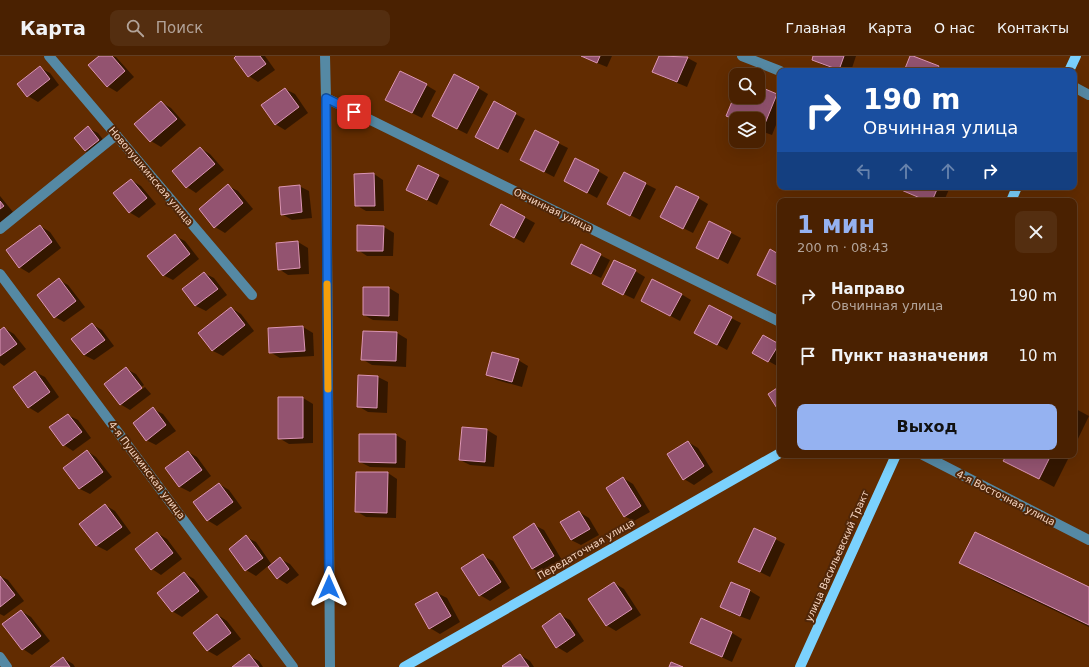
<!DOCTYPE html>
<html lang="ru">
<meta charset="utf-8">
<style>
:root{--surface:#4a2101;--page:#542e10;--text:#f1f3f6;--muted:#b2a399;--line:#613e23;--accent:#95b2f1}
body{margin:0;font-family:"DejaVu Sans",sans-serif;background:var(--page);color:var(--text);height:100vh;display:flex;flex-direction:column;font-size:15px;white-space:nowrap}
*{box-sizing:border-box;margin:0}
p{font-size:13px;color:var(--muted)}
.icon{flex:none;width:22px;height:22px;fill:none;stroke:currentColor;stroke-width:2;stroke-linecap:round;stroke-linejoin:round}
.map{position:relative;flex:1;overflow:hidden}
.drawer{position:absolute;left:777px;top:142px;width:300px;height:260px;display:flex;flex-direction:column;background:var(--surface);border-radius:8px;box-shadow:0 4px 16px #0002,0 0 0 1px var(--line)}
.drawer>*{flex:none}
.banner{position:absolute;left:777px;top:12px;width:300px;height:122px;border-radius:8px;box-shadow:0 4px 16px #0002,0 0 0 1px var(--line);background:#1a4fa0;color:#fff;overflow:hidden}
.controls{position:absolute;left:729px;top:12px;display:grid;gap:8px}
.controls a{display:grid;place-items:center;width:36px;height:36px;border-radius:8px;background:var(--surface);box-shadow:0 4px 16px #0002,0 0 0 1px var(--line);font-size:20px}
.pin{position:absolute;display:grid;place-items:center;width:34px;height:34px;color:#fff;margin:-17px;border-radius:8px;box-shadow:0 2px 6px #0006}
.me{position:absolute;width:44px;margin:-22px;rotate:0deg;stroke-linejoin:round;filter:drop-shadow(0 0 3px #0008)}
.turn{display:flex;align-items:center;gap:14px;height:84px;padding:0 20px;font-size:18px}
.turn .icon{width:52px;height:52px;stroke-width:2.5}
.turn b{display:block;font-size:28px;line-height:34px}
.lanes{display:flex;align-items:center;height:38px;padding:0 20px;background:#0003;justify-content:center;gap:20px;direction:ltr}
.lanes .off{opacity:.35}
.round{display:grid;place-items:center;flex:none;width:42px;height:42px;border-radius:8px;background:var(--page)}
.summary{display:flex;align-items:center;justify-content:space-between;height:68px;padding:0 20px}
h1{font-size:24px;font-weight:700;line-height:30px;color:var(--accent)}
.action{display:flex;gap:8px;margin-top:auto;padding:8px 20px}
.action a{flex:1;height:46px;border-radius:8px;background:var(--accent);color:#111;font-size:16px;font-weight:700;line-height:46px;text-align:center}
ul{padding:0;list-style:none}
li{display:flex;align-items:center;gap:12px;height:60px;padding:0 20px}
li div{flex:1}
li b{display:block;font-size:15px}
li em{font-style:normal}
header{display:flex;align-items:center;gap:24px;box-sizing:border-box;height:56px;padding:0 20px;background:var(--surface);border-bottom:1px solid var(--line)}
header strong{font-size:19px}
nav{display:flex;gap:22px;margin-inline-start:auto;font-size:14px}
.search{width:280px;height:36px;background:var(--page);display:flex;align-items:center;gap:10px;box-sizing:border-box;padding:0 14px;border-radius:8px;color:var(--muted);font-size:15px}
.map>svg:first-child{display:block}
.shadow{fill:#0007}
.building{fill:#935370;stroke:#dc96b5}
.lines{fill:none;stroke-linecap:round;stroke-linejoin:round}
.minor{stroke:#5589a4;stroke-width:10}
.major{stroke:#7bd1fd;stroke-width:10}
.route-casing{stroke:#114b97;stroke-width:10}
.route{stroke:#1a73e8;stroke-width:7}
.slow{stroke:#f59e0b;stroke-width:7}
.labels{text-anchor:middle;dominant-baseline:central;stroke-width:4;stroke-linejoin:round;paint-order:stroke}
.street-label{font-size:10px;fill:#f5d4c0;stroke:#502608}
</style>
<header>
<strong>Карта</strong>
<div class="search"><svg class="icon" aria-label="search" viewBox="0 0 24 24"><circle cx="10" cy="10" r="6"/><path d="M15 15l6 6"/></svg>Поиск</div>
<nav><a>Главная</a><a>Карта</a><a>О нас</a><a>Контакты</a></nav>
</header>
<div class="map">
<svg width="1089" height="611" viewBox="0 0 1089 611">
<rect width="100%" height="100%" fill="#622c01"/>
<!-- shadow -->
<g class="shadow">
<polygon points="101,0 116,1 134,21 117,36 107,30"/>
<polygon points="238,0 265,0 275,14 258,26 249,20"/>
<polygon points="580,0 612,0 607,11"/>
<polygon points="660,0 684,0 697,7 687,31 663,21 654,15"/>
<polygon points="814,0 856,0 851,15 838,15 823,9 813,4"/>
<polygon points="939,10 946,15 905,15"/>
<polygon points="40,12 50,17 59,29 38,46 28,40"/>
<polygon points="426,29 436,35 422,62 396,49"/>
<polygon points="758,31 780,41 780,59 772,79 758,74 758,63 736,63 736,64 727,59 736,38 736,41 758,41"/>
<polygon points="478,32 488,38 467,78 443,66"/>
<polygon points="285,33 295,38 308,57 285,74 275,68"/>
<polygon points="161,46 171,52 186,69 161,91 151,85 136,68"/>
<polygon points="494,47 525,63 508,97 486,86"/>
<polygon points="88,72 98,77 108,90 95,100 85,95"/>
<polygon points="558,87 568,92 554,121 531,109"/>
<polygon points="200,92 210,98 224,114 196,137 187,131"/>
<polygon points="419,110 449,125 437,149 417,139"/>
<polygon points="598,115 608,121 597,142 575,130"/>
<polygon points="624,117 656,133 640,164 618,153"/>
<polygon points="374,118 383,124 384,155 366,155 356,149"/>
<polygon points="131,124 141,130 156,148 139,162 129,156"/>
<polygon points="228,130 238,135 253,153 225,177 215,171"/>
<polygon points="299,130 309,135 312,162 292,164 282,158"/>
<polygon points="900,131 950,131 944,145 926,145 910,138 900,133"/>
<polygon points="0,140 13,156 0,167"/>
<polygon points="698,142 708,148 693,177 671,166"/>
<polygon points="502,149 535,167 524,187 501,174"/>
<polygon points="710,166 741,182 728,208 707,197"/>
<polygon points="40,170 50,176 61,192 29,217 19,211"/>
<polygon points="384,171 394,177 393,200 367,200 358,194"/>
<polygon points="175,180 185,185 199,203 173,224 163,219"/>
<polygon points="298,186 308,192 309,218 288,219 279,213"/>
<polygon points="600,199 610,204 601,222 582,213"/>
<polygon points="635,215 645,221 634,243 613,233"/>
<polygon points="204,217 214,222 227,239 206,255 196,250 183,234"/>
<polygon points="59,224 68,229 85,251 64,266 55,261"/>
<polygon points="364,232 389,232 399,238 398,265 373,264 364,259"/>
<polygon points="681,238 691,244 680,265 652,250"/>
<polygon points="231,252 241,258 254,275 223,300 213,295 199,277"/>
<polygon points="731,262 741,267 727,294 696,277"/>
<polygon points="93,269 102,274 114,290 94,304 84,299"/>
<polygon points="303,271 313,277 314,300 280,302 270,296"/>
<polygon points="4,272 14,278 26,293 4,310 0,307 0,275"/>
<polygon points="397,277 407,283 406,311 372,309 362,303"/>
<polygon points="763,280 780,290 780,308 779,311 754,297"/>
<polygon points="518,304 528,310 522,331 497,324 487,318"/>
<polygon points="126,313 136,318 144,329 122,345 122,348 145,331 151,338 130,354 120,348"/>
<polygon points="35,316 45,321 59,341 38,357 28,351"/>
<polygon points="359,320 378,321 388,326 387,357 368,356 358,350"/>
<polygon points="303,342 313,348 313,387 289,388 279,382"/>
<polygon points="1074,352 1089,360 1074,391"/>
<polygon points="153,353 163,358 176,375 156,389 146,384"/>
<polygon points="68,359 78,364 91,382 73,395 64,389"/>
<polygon points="463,373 487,374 497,380 494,411 470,409 460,404"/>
<polygon points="396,379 406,385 405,412 370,411 360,406"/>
<polygon points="688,386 698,392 713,416 694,429 684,423"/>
<polygon points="87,395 96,401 112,421 90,438 80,433 64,412"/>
<polygon points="188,396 197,401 211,420 190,436 180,431 166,412"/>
<polygon points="1008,399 1070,399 1054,431 1005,405"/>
<polygon points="388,417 397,423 396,462 366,461 356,455"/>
<polygon points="623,422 633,428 650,456 634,465 624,460"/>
<polygon points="219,428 229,434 242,452 217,470 207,464"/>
<polygon points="105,449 115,455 131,477 107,495 97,490 81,468"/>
<polygon points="579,456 589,462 599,479 581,489 571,484"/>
<polygon points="534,469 544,474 563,506 543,518 533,513 514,481"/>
<polygon points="157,477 167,483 182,503 161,519 152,513"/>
<polygon points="246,481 256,486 272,509 280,503 290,508 299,519 287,528 277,522 268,510 256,520 246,514"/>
<polygon points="775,483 785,488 770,521 740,506"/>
<polygon points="483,500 493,505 510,532 490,545 480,539"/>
<polygon points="961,507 1089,532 1089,571 987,522"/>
<polygon points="184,517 194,523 208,541 182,561 172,555"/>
<polygon points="0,520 8,524 24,545 4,560 0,558"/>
<polygon points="614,527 624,533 641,559 616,575 606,569"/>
<polygon points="731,528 750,535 760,541 750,564 731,557 722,551"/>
<polygon points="437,537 447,542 460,566 440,578 430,572"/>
<polygon points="21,555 31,561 50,585 32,599 23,593"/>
<polygon points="218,559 227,565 241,583 217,600 208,595 194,577"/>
<polygon points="560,559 570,564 584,585 567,597 557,591"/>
<polygon points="701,564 732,577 742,583 732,606 701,592 691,587"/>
<polygon points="520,599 530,605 534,611 504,611"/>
<polygon points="249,600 259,605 263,611 234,611"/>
<polygon points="63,602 73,608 75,611 51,611"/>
</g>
<!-- building -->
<g class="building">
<polygon points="99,0 112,0 125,15 107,31 88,9"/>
<polygon points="236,0 260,0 266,8 248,21 234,2"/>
<polygon points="581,0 600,0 597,7"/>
<polygon points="659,0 688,1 677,26 652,16"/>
<polygon points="813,0 844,0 839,14 812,4"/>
<polygon points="910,0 913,0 939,10 937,15 904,15"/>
<polygon points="40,10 50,23 27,41 17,28"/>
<polygon points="400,15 427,28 412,57 385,44"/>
<polygon points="454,18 479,31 457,73 432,60"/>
<polygon points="758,30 777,38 762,75 758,73 758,63 736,63 736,64 726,60 736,36 736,41 758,41"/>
<polygon points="285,32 299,51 275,69 261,49"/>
<polygon points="161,45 177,63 150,86 134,68"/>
<polygon points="494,45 516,57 498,93 475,81"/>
<polygon points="88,70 99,84 85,95 74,82"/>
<polygon points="535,74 559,86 544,116 520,104"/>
<polygon points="200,91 215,108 186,132 172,115"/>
<polygon points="575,102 599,114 587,137 564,125"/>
<polygon points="418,109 439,119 427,144 406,134"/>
<polygon points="624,116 646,127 630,160 607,148"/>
<polygon points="374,117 375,150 355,150 354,118"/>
<polygon points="131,123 147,142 129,157 113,137"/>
<polygon points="228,128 243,147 214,172 199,153"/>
<polygon points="300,129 302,156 281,159 279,131"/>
<polygon points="676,130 699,141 683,173 660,161"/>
<polygon points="899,131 938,131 932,145 927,145 899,133"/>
<polygon points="0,145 4,150 0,153"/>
<polygon points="501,148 525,161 514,182 490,169"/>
<polygon points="709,165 731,176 718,203 696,192"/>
<polygon points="40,169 52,186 19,212 6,194"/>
<polygon points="357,169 384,170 383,195 357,195"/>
<polygon points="175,178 190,198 163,220 147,200"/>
<polygon points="298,185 300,212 278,214 276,187"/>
<polygon points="581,188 601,198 591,218 571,208"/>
<polygon points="770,193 780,199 780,228 779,230 757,219"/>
<polygon points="614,204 636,214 623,239 602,228"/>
<polygon points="204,216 218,233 195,250 182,233"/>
<polygon points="59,222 76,245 54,262 37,239"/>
<polygon points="652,223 682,238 670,260 641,245"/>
<polygon points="363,231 389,231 389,260 363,259"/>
<polygon points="709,249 732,261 717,289 694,277"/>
<polygon points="231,251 245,269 212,295 198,277"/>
<polygon points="92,267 105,284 84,299 71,283"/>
<polygon points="303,270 305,295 269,297 268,272"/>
<polygon points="4,271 17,288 0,300 0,274"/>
<polygon points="363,275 397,276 396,305 361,304"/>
<polygon points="763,279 779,288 768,306 752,297"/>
<polygon points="492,296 519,303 512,326 486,319"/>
<polygon points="126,311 142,332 120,349 104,328"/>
<polygon points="35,315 50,336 28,352 13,331"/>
<polygon points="358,319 378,320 377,352 357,351"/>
<polygon points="780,330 780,357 768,338"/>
<polygon points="278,341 303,341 303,382 278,383"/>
<polygon points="153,351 166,369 146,385 133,367"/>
<polygon points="68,358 82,376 63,390 49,371"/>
<polygon points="462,371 487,373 485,406 459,404"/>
<polygon points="359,378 396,378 396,407 359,406"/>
<polygon points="688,385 704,410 683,424 667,398"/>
<polygon points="87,394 103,416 79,433 63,412"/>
<polygon points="188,395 202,414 179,431 165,412"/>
<polygon points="1007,399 1051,399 1039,423 1003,405"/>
<polygon points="356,416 388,416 387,457 355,456"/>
<polygon points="623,421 641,450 624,461 606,432"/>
<polygon points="219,427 233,446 207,465 193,446"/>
<polygon points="105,448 122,471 96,490 79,468"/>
<polygon points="579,455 590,473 571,484 560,466"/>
<polygon points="534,467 554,500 532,513 513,481"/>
<polygon points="754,472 776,482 760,516 738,506"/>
<polygon points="157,476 173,497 151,514 135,493"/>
<polygon points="975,476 1089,531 1089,569 959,507"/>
<polygon points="246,479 263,502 245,515 229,493"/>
<polygon points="483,498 501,526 479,540 461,512"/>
<polygon points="280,501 289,513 277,523 268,511"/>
<polygon points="184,516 199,535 172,556 157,537"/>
<polygon points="0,520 15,539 0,551"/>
<polygon points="614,526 632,553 606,570 588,543"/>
<polygon points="731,526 750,534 740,560 720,551"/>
<polygon points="437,536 451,560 429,573 415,548"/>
<polygon points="21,554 41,580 22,594 2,568"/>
<polygon points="560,557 575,579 556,592 542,570"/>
<polygon points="217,558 231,577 207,595 193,577"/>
<polygon points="701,562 732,576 722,601 690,587"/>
<polygon points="249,598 259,611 232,611"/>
<polygon points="520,598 529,611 503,611 502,610"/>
<polygon points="63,601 70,611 50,611"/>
<polygon points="671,606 683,611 669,611"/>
</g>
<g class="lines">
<!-- minor -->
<g class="minor">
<polyline points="49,0 252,239"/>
<polyline points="325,0 326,42 330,611"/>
<polyline points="742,0 780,15"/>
<polyline points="1074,31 1089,39"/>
<polyline points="326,42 780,266"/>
<polyline points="0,173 116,79"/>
<polyline points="0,218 293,611"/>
<polyline points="923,399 1089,484"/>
<polyline points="0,601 7,611"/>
</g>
<!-- major -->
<g class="major">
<polyline points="1069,15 1076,0"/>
<polyline points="1011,145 1017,131"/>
<polyline points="404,611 780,397"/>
<polyline points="800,611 896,399"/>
</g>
</g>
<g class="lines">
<!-- route casing -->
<g class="route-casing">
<polyline id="route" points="329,531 326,42 354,56"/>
</g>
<!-- route -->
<use href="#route" class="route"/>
<!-- slow -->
<polyline class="slow" points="327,228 328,333"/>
</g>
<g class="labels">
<!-- street labels -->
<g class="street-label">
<text transform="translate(151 120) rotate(50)">Новопушкинская улица</text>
<text transform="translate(553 154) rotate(26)">Овчинная улица</text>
<text transform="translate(147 414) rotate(53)">4-я Пушкинская улица</text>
<text transform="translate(1006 442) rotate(27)">4-я Восточная улица</text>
<text transform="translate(586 493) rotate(-30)">Передаточная улица</text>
<text transform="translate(837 500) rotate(-66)">улица Васильевский Тракт</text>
</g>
</g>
</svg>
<div class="controls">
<a><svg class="icon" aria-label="search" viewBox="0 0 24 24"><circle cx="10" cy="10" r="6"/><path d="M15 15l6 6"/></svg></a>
<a><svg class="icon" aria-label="layers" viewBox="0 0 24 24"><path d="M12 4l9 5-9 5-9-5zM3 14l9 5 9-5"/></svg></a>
</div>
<div class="pin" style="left:354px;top:56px;background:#d93025"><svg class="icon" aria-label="arrive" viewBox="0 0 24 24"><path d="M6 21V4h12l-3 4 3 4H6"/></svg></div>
<svg class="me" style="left:329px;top:531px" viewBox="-20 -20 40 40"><path d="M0-17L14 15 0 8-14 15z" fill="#1a73e8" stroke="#fff" stroke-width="4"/></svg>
<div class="banner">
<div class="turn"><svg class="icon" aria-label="right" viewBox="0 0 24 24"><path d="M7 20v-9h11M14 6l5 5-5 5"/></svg><div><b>190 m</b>Овчинная улица</div></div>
<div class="lanes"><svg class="icon off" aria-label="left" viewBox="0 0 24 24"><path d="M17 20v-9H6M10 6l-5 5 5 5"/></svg><svg class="icon off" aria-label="ahead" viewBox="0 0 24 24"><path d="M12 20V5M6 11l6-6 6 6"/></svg><svg class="icon off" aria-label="ahead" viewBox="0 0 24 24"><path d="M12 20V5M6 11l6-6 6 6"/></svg><svg class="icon" aria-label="right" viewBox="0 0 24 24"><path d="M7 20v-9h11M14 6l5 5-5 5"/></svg></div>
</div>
<section class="drawer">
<div class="summary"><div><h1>1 мин</h1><p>200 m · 08:43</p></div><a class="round"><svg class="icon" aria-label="close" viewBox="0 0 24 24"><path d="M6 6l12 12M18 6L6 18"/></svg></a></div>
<ul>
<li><svg class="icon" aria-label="right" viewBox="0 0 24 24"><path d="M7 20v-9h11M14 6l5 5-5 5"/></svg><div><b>Направо</b><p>Овчинная улица</p></div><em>190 m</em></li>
<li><svg class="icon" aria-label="arrive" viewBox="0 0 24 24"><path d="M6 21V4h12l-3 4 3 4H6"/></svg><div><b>Пункт назначения</b></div><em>10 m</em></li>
</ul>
<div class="action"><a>Выход</a></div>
</section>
</div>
